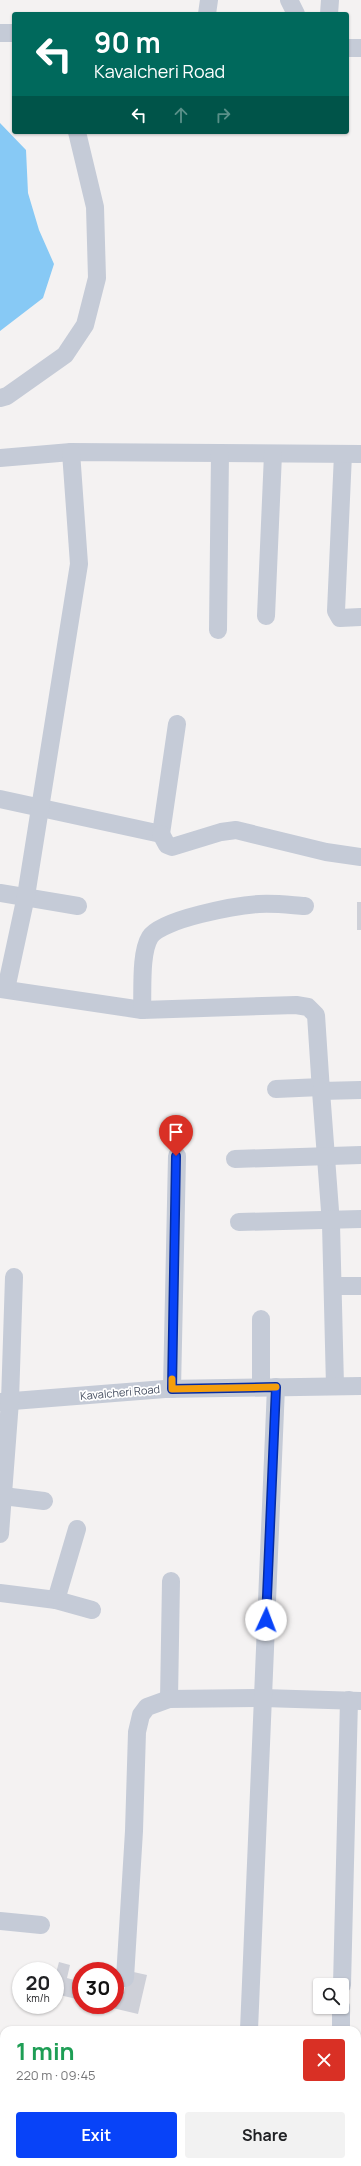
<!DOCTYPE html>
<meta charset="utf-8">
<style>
:root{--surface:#fff;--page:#f2f2f2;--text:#202124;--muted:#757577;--accent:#0843f8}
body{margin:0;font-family:Manrope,sans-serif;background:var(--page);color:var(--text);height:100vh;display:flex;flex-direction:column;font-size:15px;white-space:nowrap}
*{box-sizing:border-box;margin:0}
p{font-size:13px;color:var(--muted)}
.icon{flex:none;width:22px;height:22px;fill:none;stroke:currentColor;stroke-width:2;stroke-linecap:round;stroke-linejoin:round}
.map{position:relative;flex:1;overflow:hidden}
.side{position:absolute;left:0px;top:2026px;width:361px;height:140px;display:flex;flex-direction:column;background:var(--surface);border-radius:12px 12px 0 0;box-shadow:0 1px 3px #0004}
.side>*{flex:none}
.guide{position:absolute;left:12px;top:12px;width:337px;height:122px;border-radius:4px;box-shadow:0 1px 3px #0004;background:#00695c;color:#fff;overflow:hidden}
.fabs{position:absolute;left:313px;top:1978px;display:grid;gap:8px}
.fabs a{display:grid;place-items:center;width:36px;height:36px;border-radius:4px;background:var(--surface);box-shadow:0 1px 3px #0004;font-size:20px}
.speed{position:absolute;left:12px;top:1962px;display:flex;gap:8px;font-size:20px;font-weight:700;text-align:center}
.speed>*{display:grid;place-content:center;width:52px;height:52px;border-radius:50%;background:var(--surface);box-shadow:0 1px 3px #0004;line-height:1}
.speed small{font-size:10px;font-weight:400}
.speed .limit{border:6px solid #d22;background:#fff;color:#111}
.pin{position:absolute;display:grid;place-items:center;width:34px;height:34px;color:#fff;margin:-41px -17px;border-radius:50% 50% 50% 0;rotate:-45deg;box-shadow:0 0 4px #0007}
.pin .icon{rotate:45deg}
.me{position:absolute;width:44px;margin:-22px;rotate:2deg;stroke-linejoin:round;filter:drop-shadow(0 0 3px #0008)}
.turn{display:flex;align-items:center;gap:14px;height:84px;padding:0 16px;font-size:18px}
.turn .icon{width:52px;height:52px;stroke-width:2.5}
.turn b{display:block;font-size:28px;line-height:34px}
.lanes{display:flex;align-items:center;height:38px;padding:0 16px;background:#0003;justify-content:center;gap:20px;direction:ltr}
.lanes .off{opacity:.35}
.round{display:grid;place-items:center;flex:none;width:42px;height:42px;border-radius:4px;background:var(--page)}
.overview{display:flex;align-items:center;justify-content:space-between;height:68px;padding:0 16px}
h1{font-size:24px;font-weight:700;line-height:30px;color:#1e9e55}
.primary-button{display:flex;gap:8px;margin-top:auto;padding:8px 16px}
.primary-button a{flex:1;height:46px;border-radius:4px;background:var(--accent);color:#fff;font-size:16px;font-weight:700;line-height:46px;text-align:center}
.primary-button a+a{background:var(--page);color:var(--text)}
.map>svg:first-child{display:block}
.water{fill:#87c9f5}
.building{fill:#ced0d8}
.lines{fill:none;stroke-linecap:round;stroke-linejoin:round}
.minor{stroke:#c5cbd7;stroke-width:18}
.route-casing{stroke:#052ca1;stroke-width:10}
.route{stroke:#0843f8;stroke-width:7}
.slow{stroke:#f59e0b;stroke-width:7}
.labels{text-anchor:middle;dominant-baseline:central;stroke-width:3.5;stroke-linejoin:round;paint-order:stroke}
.street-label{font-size:11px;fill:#475062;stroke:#fff}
</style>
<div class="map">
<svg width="361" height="2166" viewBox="0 0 361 2166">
<rect width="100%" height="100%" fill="#f4f2f2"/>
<!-- water -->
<polygon class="water" points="0,123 26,150 28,193 39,230 54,264 43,298 0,331"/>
<!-- building -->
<g class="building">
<rect x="357" y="902" width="4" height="28"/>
<polygon points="59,1962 70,1965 67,1978 81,1982 81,2000 55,1994 55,1977"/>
<polygon points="129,1971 147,1975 138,2014 104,2006 115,2005 115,1990 124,1992"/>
</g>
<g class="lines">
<!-- minor -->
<g class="minor">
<polyline points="289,0 296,14"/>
<polyline points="207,14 209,0"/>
<polyline points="329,14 330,0"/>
<polyline points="0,33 14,33"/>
<polyline points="347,48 361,48"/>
<polyline points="0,398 7,396 65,355 85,325 97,278 95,207 77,132"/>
<polyline points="343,454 336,611 340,618 361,617"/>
<polyline points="0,458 71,452 361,454"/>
<polyline points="266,616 273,454"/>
<polyline points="218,630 220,453"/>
<polyline points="0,799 161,834 177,724"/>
<polyline points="161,834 167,845 172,847 221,832 236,830 326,852 361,857"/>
<polyline points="0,893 78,906"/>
<polyline points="0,989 142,1010 296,1005 308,1007 316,1015 321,1091 361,1090"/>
<polyline points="6,989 26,896 79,564 71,452"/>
<path d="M142,1010C143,991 140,953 150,937C161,919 238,905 259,904C274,903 290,905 305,906"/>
<polyline points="276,1089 321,1087"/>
<polyline points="321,1091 331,1224 335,1386"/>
<polyline points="235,1159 361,1155"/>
<polyline points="239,1222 361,1219"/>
<polyline points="333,1286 361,1286"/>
<polyline points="261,1319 261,1387"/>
<polyline points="172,1389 177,1156"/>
<polyline points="0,1402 165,1389 361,1386"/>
<polyline points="3,1496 44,1501"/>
<polyline points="0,1534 10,1401 14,1277"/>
<polyline points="0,1593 56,1600 77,1529"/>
<polyline points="56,1600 92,1610"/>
<polyline points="169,1699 171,1581"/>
<polyline points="0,1921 41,1925"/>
<polyline points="125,1978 134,1831 137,1732 141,1715 147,1707 169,1699 263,1698 361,1701"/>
<polyline points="342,1985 349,1700"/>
<path d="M249,2030C256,1816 267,1602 276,1387"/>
<polyline points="341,2030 341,2007"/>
<polyline points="357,2059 361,2059"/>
<polyline points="335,2162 335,2166"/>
<polyline points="245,2166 245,2162"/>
</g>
</g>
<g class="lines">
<!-- route casing -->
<g class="route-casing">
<polyline id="route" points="176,1156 172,1389 276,1387 266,1620"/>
</g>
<!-- route -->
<use href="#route" class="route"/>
<!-- slow -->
<polyline class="slow" points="172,1379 172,1389 276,1387"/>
</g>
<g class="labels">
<!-- street labels -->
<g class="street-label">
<text transform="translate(120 1392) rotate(-5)">Kavalcheri Road</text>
</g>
</g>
</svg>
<div class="fabs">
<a><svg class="icon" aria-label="search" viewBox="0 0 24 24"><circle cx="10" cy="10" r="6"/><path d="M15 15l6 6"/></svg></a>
</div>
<div class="speed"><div>20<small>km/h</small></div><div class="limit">30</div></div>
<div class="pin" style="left:176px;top:1156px;background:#d93025"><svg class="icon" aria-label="arrive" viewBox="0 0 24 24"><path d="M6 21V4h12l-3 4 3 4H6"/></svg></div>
<svg class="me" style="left:266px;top:1620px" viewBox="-20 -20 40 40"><circle r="19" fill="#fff"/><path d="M0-13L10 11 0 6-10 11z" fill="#0843f8"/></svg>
<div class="guide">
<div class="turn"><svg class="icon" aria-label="left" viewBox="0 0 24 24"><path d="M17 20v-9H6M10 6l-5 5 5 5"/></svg><div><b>90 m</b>Kavalcheri Road</div></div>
<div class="lanes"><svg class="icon" aria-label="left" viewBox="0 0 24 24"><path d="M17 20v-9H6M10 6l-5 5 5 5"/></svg><svg class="icon off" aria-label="ahead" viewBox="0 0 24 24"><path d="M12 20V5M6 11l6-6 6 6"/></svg><svg class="icon off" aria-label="right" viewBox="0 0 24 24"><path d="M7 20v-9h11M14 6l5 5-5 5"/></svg></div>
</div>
<section class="side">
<div class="overview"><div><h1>1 min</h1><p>220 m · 09:45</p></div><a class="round" style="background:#d93025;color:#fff"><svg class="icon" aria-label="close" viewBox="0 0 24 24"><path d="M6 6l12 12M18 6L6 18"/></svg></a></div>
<div class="primary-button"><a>Exit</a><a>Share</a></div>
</section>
</div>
